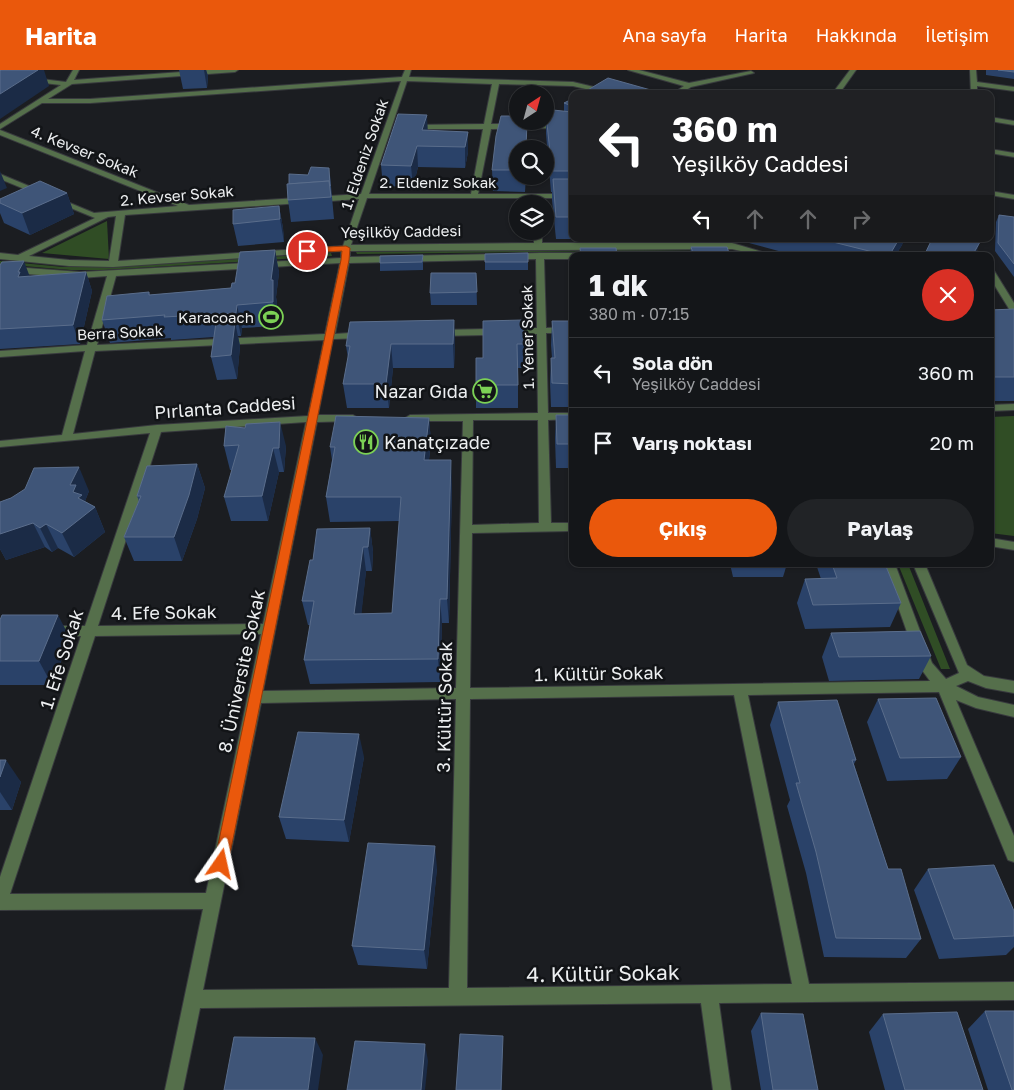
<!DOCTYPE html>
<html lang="tr">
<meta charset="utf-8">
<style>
:root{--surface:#141619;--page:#212326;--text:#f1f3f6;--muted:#9d9fa2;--line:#333538;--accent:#ea580c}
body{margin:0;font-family:"Golos Text",sans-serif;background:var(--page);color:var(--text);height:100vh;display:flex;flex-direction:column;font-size:19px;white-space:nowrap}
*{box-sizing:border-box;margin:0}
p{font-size:16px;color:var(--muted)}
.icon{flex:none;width:28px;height:28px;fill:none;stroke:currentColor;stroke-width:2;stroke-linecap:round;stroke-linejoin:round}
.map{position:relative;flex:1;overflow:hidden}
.side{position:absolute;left:569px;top:182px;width:425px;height:315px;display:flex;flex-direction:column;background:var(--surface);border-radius:10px;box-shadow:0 1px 4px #0004,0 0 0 1px var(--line)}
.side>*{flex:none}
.guide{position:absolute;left:569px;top:20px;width:425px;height:152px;border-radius:10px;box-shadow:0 1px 4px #0004,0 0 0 1px var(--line);background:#202124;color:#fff;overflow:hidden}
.needle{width:32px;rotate:36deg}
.tools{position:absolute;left:509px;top:15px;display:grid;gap:10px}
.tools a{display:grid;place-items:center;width:45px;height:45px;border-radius:50%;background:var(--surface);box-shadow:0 1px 4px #0004,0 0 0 1px var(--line);font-size:25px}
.pin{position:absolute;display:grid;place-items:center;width:42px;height:42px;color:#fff;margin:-21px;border:2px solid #fff;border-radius:50%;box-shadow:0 1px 5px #0007}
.me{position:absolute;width:55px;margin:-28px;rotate:11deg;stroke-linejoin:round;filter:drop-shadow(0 0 4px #0008)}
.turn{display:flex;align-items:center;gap:18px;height:105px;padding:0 20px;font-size:22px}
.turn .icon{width:65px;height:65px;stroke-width:2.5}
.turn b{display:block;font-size:35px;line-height:42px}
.lanes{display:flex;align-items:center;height:48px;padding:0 20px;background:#0003;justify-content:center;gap:25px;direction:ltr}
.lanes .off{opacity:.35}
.round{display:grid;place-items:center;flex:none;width:52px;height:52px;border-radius:26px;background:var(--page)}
.headline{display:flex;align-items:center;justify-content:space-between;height:85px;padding:0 20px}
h1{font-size:30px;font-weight:700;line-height:38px}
.action{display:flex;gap:10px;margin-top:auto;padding:10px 20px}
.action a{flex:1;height:58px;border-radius:30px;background:var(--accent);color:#fff;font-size:20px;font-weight:700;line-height:58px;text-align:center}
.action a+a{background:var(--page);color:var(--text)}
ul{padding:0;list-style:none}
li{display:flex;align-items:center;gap:15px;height:70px;padding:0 20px;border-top:1px solid var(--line)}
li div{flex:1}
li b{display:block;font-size:19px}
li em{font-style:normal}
header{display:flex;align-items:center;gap:30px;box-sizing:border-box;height:70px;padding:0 25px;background:var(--accent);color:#fff}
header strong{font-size:24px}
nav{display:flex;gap:28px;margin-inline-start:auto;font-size:18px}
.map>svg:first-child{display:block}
.green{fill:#304d25}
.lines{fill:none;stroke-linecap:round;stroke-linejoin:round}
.minor-casing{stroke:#383a3e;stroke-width:2}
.minor{fill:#556f4b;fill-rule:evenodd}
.wall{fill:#2a4269}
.shaded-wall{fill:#1b2b46}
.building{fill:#3f5578;stroke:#5a6d8b}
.route{fill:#ea580c;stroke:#983908}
.labels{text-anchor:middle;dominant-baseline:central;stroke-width:5;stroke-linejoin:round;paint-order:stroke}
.far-street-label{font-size:15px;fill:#edeff1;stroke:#121417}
.far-poi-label{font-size:15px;fill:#edeff1;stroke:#121417;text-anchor:end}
.poi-label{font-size:18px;fill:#edeff1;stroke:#121417;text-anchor:end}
.street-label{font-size:18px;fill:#edeff1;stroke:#121417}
.near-street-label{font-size:21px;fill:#edeff1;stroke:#121417}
</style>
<header>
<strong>Harita</strong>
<nav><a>Ana sayfa</a><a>Harita</a><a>Hakkında</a><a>İletişim</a></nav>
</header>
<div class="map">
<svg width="1014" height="1020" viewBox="0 0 1014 1020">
<rect width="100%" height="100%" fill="#1b1d21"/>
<!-- green -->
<g class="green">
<polygon points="107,151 109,189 42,183"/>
<polygon points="705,178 706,180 357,184 356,182"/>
<polygon points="331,183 332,186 104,200 71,200 0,194 0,191 63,197 108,197"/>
<polygon points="1014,346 1014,466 990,463 990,347"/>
<polygon points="898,494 908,494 950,599 941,599"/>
</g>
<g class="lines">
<!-- minor casing -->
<g class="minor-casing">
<g id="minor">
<path d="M73,0H79L74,10L208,0H238L235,2L72,14L48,29H90L402,7L405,0H411L409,7L573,12L619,23L607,24L573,16L499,14L491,54H560L572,57V61L560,58L491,59L478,124H572V128H367L351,175L534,173V161H542V173H732L776,186H763L732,179L350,181V187L540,183H739L743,186H572V189H544L546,258L572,257V263H546L548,343H572V349L548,350L551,453H572V461L472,463L470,618L930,611L919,596L883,494H895L932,593L946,609L959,603L913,494H925L967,595L984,606L1014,611V623L986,618L968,611L956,616L978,627L1014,635V647L976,638L956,630L1014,766V792L1008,790L1006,785L939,622L748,625L809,914L1014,912V930L719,933L731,1020H713L701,933L200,938L183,1020H165L203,839L0,840V807L81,566H49L44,565L42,561L44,557L49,556H85L150,363L0,377V371L62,365L85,281L0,287V281L87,275L107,206L81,208L0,202V196L81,202L341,188V181L113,197L69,196L0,189V183L18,185L95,148L0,109V104L94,143L178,136L0,65V60L189,135L361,124L401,11L90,33H42L0,59V54L61,15L0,8V4L66,12ZM407,11L492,14L484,54L411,55L407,57L411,59H483L471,124H369ZM359,129L343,176L118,191L125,145ZM116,146L109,191L69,190L29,186L108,147ZM536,189L537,258L439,260L434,263L439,266L537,264L538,343L410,345L405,348L410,351H463L456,618L263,621L317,352L353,351L358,348L353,345H318L333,269L364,268L369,265L364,262L335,264L349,193ZM340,193L325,264L97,275L116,206ZM324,270L308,346L157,355L73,364L95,281ZM473,350H538L539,453L472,455ZM306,352L263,554L98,556L161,362ZM261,564L206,823L10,824L95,566ZM734,625L792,914L467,918L470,629ZM456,629L449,918L203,920L261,633Z"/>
<polygon points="628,0 639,0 689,13 751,1 754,3 691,17 680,24 672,24 684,16"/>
<polygon points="850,0 856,0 839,24 832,24"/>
<polygon points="970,0 976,0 977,12 1014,17 1014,21 977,16 977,24 971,24"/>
<polygon points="990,47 1014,51 1014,55 990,51"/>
<polygon points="990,79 1014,83 1014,87 990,83"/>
<polygon points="990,121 1014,125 1014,129 990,125"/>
<polygon points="922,169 935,169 982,183 978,186"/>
<polygon points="990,198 993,199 1014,233 1014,243 1011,242 990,208"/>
<polygon points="1014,334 1014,340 990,341 990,335"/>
<polygon points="990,468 1014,472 1014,480 990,476"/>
</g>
</g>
<!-- minor -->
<use href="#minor" class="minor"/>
</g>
<!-- wall -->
<g class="wall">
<polygon points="179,0 206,0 208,6 207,18 183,19"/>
<polygon points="986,0 1014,0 1014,9 986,5"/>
<polygon points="572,29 572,169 556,169 552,130 552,122 551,122 546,64 546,44 564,41 564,33"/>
<polygon points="427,45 427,61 468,62 468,82 465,98 418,97 413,117 383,116 381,95"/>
<polygon points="518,79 518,106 526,106 525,122 493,121 492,100"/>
<polygon points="330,105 334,149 291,152 288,130"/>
<polygon points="67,123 74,144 30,165 4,153 0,143 0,129"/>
<polygon points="279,136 283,158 284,172 238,176 233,154"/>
<polygon points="999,145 1014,147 1014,207 995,181 996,152"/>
<polygon points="750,169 904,169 902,175 895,186 797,186 749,173"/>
<polygon points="691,177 730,186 690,186"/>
<polygon points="275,180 279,203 276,227 277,233 277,256 242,258 241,266 238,266 240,276 237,309 217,310 211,287 214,267 171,270 171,268 110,273 102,250 149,222 150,225 231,218 235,213"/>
<polygon points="528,183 528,200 485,200 485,184"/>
<polygon points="423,185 423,200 380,201 380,193"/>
<polygon points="0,195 30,206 86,202 92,221 80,274 0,279"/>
<polygon points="476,203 477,235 431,235 430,223"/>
<polygon points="1014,239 1014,331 990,331 990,240"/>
<polygon points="454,250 455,273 454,298 393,298 389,338 347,338 343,314 348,288 346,276"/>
<polygon points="483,251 524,274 523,298 518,298 518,338 476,338 476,315 483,288"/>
<polygon points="552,251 572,251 572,337 551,337 550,312 551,288 552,288 551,275"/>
<polygon points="556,345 572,345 572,398 556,398 555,369"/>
<polygon points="429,348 431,372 429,390 452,414 449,553 442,553 440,612 310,614 304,590 310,555 308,555 302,531 313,490 370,458 373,482 372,501 366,501 361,544 392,543 400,451 330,452 326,427 332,390 330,377"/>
<polygon points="226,356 286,376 284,402 279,402 268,451 231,451 224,427 232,400 230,400 224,376"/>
<polygon points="197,394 205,418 197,449 182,491 134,491 124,467 139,431 137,426"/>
<polygon points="89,421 85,431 95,437 105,462 74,487 58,478 52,482 45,477 6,490 0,479 0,432 11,428"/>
<polygon points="730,494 787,494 783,507 733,507"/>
<polygon points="816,494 885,494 901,533 890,557 805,559 797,533 805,509 821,509"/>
<polygon points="0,550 70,568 52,615 0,615"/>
<polygon points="831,563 931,586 919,609 829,611 822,587"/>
<polygon points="878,629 961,687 947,709 887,711 867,652"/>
<polygon points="778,632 856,690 854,694 888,799 921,869 906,888 824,887 806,803 787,736 790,730 770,655"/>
<polygon points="364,687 349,772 286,769 279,747"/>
<polygon points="0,690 21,712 12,740 0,740"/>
<polygon points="437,798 427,899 358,895 352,876"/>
<polygon points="928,799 1014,841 1014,877 1006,885 939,889 914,820"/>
<polygon points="985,941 1014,1020 988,1020 968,959"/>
<polygon points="761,943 818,1020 761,1020 751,961"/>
<polygon points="883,944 983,1020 885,1020 869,962"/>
</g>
<!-- shaded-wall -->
<g class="shaded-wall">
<polygon points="38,0 44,0 49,16 0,49 0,24"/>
<polygon points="204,0 206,0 208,6 207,18"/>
<polygon points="427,45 428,65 422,60"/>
<polygon points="468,62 468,82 465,98 465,77"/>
<polygon points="417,76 418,97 413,117 411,96"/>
<polygon points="0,101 7,118 0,121"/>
<polygon points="67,123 74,144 30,165 22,143"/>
<polygon points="279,136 283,158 284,172 280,149"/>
<polygon points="899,169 904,169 902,175 895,186 889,186"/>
<polygon points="980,172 975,186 972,186"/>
<polygon points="275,180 279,203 276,227 277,233 277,256 273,232 271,210"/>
<polygon points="24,191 31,210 18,207 18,202"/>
<polygon points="86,202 92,221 80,274 73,255"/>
<polygon points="237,235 242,258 241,266 236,243"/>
<polygon points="454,250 455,273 454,298 453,274"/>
<polygon points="235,252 240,276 237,309 231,285"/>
<polygon points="391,274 393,298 389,338 386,314"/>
<polygon points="429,348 431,372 426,414 424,390"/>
<polygon points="280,352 286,376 284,402 279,378"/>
<polygon points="273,378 279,402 268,451 262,426"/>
<polygon points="451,390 452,414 449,553 447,529"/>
<polygon points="197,394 205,418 197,449 182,491 174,467"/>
<polygon points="79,397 89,421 85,431 89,442 95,437 105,462 74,487 62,463 70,415"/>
<polygon points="33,453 45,477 6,490 0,479 0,464"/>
<polygon points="46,454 58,478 52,482 40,458"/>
<polygon points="370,458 373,482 372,501 368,477"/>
<polygon points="363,477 366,501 359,568 354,544"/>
<polygon points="440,529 442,553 440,612 438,589"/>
<polygon points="58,545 70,568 52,615 39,591"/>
<polygon points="359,664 364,687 349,772 344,750"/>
<polygon points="6,690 21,712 12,740 0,722 0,707"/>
<polygon points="435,776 437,798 427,899 424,880"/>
<polygon points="503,966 502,1020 501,1020"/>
<polygon points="315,968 323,985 318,1020 308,1020"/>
<polygon points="425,974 428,991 425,1020 421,1020"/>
</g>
<!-- building -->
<g class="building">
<polygon points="1,0 38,0 0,24 0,1"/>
<polygon points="998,0 1014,0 1014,2"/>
<polygon points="608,8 665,24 581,24"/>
<polygon points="572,29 572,36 564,33"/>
<polygon points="553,40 572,42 572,101 552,101 546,44"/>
<polygon points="398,44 427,45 422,60 468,62 465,77 417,76 411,96 381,95"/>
<polygon points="501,46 518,46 518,51 527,51 526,79 518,79 518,100 492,100 496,66"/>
<polygon points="311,97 329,98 330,116 329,111 289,114 289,104 308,105"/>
<polygon points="553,109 572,109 572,147 556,147"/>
<polygon points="40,111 67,123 22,143 0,133 0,129"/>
<polygon points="329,111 331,127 288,130 287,114"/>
<polygon points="279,136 280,149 233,154 233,140"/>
<polygon points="999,145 1014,147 1014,194 998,173"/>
<polygon points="821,169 899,169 889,186"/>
<polygon points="932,169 968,169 980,172 972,186 924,186"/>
<polygon points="691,177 727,177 730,186 694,186"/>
<polygon points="580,178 616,178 617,186 581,186"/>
<polygon points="275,180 271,210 273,210 273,232 237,235 236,243 164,247 165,245 102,250 107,226 149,222 149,225 231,218 232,213 235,213 240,182"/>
<polygon points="528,183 528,192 485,192 485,184"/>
<polygon points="423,185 422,192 380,193 380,186"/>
<polygon points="24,191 18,202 20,202 18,207 86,202 73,255 0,259 0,195 2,192"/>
<polygon points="431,203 476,203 477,222 430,223"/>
<polygon points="1014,239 1014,307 990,307 990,240"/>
<polygon points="454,250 453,274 391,274 386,314 343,314 350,276 346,276 350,252"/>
<polygon points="523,250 524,274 517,274 518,315 476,315 476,288 483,288 483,251"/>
<polygon points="552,251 572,251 572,314 552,313 551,288 555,288"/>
<polygon points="235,252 231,285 211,287 216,253"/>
<polygon points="556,345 572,345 572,374 557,374"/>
<polygon points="336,346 429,348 424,390 451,390 447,529 440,529 438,589 304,590 314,531 302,531 310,490 313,490 317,459 370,458 368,477 363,477 354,544 392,543 401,427 326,427 335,377 330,377"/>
<polygon points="280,352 279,378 273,378 262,426 224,427 239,375 224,376 226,356 245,358 246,354"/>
<polygon points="197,394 189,425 174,467 124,467 141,426 137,426 147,396"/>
<polygon points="79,397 70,415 76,415 73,422 82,425 78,428 95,437 62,463 46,454 40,458 33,453 0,464 0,432 11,428 25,419 34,398"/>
<polygon points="832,494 885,494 901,533 813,535 805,509 837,508"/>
<polygon points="2,545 58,545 39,591 0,591 0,550"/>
<polygon points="920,561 931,586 839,587 831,563"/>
<polygon points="936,628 961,687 900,688 878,629"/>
<polygon points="837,630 856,690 852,690 888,799 901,799 921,869 836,868 816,782 796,713 800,713 778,632"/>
<polygon points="298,662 359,664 344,750 279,747"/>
<polygon points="0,690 6,690 0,707"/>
<polygon points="368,773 435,776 424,880 352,876"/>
<polygon points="994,795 1014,841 1014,866 954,869 928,799"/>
<polygon points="985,941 1014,941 1014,1020 1012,1020"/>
<polygon points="957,942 983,1020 905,1020 883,944"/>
<polygon points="761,943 803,944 818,1020 773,1020"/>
<polygon points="460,964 503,966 501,1020 456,1020"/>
<polygon points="234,967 315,968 308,1020 224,1020"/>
<polygon points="355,971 425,974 421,1020 347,1020"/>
</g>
<!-- route -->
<polygon class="route" points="346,176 350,178 349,190 228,794 226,798 221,800 216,798 214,794 341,190 342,181 307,183 303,181 307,178"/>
<!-- icons -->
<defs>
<g id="stadium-ring" transform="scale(1.25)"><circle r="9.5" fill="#121417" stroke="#7cd155" stroke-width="1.5"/><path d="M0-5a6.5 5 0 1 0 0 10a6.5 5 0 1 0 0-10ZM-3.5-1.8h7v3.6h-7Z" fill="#7cd155"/></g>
<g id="supermarket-ring" transform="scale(1.25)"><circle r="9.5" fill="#121417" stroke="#7cd155" stroke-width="1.5"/><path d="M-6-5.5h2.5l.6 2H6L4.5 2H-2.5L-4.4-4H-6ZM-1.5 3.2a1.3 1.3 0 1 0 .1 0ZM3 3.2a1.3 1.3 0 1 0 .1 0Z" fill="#7cd155"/></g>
<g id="restaurant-ring" transform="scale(1.25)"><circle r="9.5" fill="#121417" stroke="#7cd155" stroke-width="1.5"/><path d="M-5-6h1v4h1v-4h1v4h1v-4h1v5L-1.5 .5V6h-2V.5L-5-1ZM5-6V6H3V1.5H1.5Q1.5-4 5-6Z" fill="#7cd155"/></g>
</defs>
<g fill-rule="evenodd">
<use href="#stadium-ring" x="271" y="247"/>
<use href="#supermarket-ring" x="485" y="321"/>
<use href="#restaurant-ring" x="366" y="372"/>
</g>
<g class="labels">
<!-- far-street labels -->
<g class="far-street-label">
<text transform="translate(85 81) rotate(22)">4. Kevser Sokak</text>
<text transform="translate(364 84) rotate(-71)">1. Eldeniz Sokak</text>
<text x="438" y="112">2. Eldeniz Sokak</text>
<text transform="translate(177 125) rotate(-5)">2. Kevser Sokak</text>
<text transform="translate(401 161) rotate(-1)">Yeşilköy Caddesi</text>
<text transform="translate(120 262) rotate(-3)">Berra Sokak</text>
<text transform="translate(527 267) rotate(-91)">1. Yener Sokak</text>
</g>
<!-- far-poi labels -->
<g class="far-poi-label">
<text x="254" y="247">Karacoach</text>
</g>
<!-- poi labels -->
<g class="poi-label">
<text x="468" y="321">Nazar Gıda</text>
<text x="384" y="372" text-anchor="start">Kanatçızade</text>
</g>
<!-- street labels -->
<g class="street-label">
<text transform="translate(225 337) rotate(-4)">Pırlanta Caddesi</text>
<text transform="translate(164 542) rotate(-1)">4. Efe Sokak</text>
<text transform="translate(61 589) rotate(-72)">1. Efe Sokak</text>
<text transform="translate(241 601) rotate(-78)">8. Üniversite Sokak</text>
<text transform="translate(599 603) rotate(-1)">1. Kültür Sokak</text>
<text transform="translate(444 637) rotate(-89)">3. Kültür Sokak</text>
</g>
<!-- near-street labels -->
<g class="near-street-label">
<text transform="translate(603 903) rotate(-1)">4. Kültür Sokak</text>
</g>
</g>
</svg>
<div class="tools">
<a><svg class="needle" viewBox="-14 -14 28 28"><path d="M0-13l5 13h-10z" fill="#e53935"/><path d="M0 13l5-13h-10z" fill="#9d9fa2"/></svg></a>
<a><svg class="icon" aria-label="search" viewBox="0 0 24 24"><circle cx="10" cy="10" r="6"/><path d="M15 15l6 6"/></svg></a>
<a><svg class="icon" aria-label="layers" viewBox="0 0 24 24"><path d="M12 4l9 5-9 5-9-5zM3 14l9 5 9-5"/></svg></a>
</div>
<div class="pin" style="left:307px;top:181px;background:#d93025"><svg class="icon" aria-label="arrive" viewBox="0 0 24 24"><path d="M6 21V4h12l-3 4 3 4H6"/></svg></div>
<svg class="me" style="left:221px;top:794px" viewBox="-20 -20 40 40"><path d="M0-17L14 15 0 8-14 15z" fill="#ea580c" stroke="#fff" stroke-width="4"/></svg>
<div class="guide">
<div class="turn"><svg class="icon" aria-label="left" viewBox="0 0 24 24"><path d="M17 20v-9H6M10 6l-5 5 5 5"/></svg><div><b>360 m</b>Yeşilköy Caddesi</div></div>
<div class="lanes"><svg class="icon" aria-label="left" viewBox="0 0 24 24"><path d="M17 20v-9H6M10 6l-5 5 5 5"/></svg><svg class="icon off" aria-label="ahead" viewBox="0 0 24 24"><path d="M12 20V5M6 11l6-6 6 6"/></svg><svg class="icon off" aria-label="ahead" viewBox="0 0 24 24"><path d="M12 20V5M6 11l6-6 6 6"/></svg><svg class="icon off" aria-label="right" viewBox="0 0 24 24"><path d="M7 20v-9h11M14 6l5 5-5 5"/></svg></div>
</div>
<section class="side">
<div class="headline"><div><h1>1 dk</h1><p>380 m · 07:15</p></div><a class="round" style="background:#d93025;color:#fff"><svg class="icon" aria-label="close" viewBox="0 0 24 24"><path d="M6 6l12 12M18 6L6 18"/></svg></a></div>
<ul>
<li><svg class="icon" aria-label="left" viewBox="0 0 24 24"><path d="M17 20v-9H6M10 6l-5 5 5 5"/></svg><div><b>Sola dön</b><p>Yeşilköy Caddesi</p></div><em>360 m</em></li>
<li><svg class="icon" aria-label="arrive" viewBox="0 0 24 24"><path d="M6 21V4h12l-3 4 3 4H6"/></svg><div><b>Varış noktası</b></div><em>20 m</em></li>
</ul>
<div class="action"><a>Çıkış</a><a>Paylaş</a></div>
</section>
</div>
